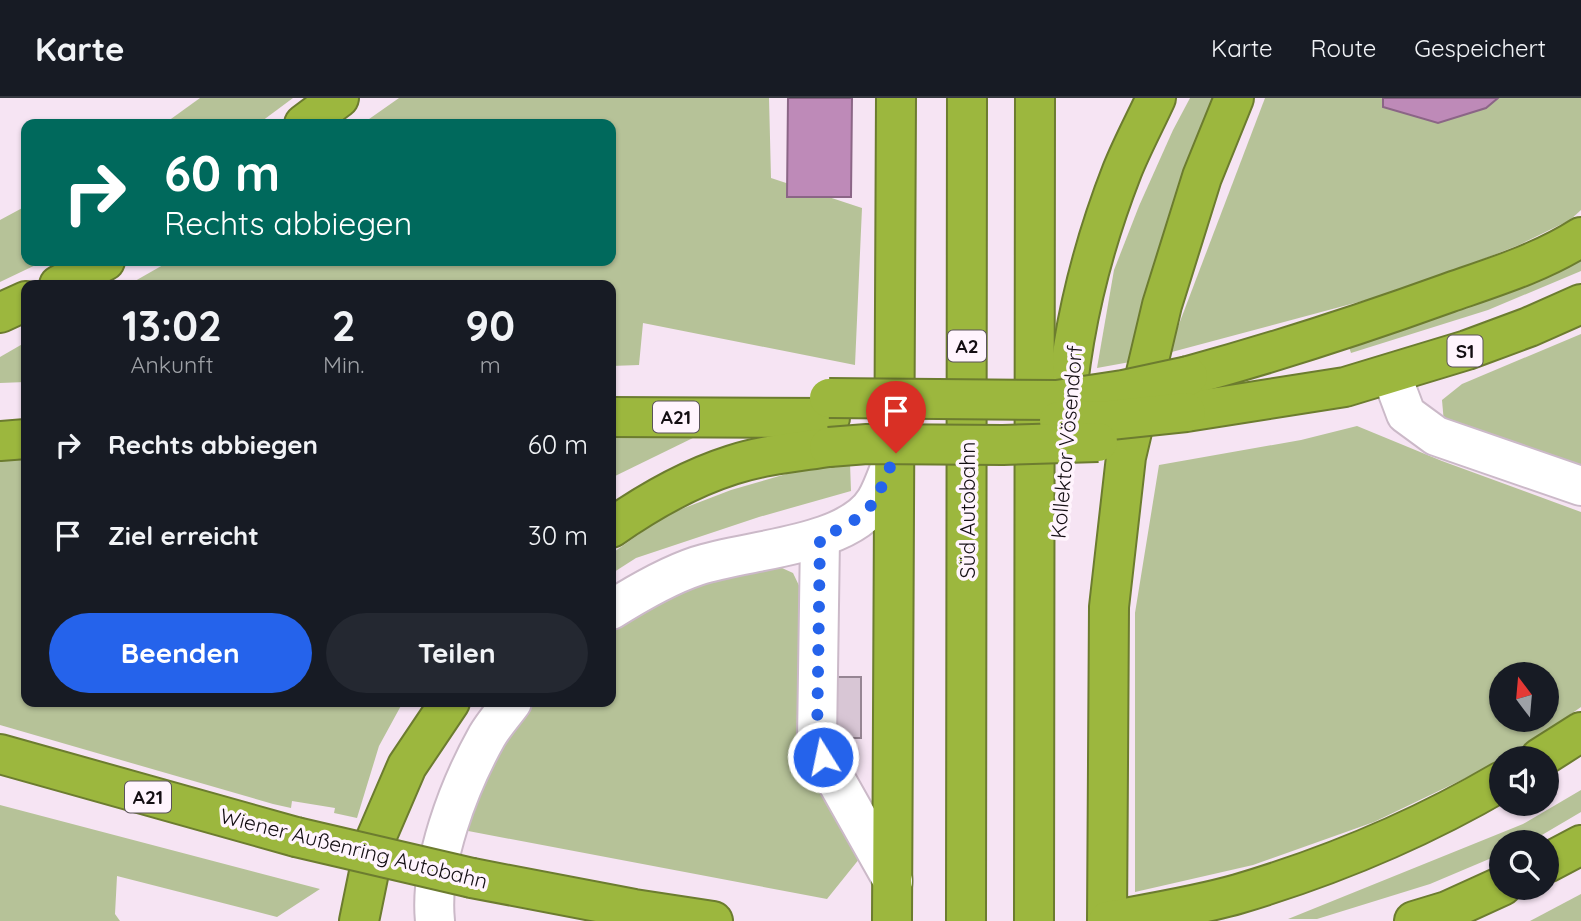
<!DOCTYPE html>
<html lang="de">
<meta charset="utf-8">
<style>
:root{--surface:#171b24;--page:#242831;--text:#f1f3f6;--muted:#9ea1a6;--line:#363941;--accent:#2563eb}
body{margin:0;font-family:Quicksand,sans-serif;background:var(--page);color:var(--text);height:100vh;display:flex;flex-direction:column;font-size:26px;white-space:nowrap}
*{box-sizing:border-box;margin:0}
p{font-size:23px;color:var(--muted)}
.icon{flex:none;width:38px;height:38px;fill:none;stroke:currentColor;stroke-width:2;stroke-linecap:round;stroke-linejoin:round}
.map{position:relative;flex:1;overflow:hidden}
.side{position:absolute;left:21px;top:182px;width:595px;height:427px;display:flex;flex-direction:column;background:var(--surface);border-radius:14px;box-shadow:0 2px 5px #0004}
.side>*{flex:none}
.guide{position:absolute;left:21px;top:21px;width:595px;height:147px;border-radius:14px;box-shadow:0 2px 5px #0004;background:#00695c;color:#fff;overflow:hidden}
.needle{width:46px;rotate:344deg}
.buttons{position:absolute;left:1489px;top:564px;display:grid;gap:14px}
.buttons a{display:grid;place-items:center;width:70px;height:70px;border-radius:50%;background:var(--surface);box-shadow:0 2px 5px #0004;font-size:35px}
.pin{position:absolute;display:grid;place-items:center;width:60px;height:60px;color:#fff;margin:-72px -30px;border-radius:50% 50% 50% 0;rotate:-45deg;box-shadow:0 0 7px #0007}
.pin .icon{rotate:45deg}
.me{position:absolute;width:77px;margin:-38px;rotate:350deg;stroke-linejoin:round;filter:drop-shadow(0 0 5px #0008)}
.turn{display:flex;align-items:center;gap:24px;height:147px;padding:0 28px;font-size:32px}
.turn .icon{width:91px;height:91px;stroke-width:2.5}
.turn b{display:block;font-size:49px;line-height:60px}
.eta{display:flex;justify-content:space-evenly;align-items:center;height:119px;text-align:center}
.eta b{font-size:42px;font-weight:700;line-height:49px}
.button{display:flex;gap:14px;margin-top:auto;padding:14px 28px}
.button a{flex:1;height:80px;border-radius:42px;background:var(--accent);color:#fff;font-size:28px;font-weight:700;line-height:80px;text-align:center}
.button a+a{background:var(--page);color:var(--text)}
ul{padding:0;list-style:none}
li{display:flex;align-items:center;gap:21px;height:91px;padding:0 28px}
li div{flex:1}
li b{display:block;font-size:26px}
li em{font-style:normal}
header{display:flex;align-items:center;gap:42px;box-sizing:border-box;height:98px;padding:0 35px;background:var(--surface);border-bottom:2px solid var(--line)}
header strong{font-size:33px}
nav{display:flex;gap:38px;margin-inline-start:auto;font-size:24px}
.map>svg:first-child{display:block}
.green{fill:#b6c298;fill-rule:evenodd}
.water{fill:#be8ab8;stroke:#8b6586;stroke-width:2}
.building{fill:#d8c6d5;stroke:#968593;stroke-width:2}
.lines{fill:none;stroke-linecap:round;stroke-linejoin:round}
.minor-casing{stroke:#cbb9c8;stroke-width:42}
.highway-casing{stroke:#6c7c2f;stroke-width:42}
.minor{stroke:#fff;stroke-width:38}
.highway{stroke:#9cb73e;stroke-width:38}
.highway-bridge-casing{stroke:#6c7c2f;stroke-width:42;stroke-linecap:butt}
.highway-bridge{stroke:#9cb73e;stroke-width:38}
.route{stroke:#2563eb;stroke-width:12;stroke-dasharray:0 21.6}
.labels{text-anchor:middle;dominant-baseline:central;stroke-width:7;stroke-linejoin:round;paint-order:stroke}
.shield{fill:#fff4fd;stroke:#5a5359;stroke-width:2}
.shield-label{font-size:19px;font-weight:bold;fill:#140e13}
.street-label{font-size:21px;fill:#140e13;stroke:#fff4fd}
</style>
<header>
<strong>Karte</strong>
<nav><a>Karte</a><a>Route</a><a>Gespeichert</a></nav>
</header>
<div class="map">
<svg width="1581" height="823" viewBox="0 0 1581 823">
<rect width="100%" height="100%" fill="#f6e4f3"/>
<!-- green -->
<g class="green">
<polygon points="200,0 293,0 258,26 164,26"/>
<polygon points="399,0 769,0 771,80 862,110 855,267 643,225 639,267 611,268 611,187 128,187 170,163 611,163 611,26 362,26"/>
<polygon points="1190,0 1214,0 1130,264 1097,270 1114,172 1139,108 1173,32"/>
<polygon points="1265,0 1581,0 1581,112 1570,122 1519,147 1407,191 1168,255"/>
<polygon points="26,108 26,163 44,163 0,184 0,122"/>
<polygon points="1581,156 1581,173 1488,212 1351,255 1349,249 1443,217 1574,162"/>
<polygon points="1581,236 1581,377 1444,325 1442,302 1462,286"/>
<polygon points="26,244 26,284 0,285 0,259"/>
<path d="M1357,328L1442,363L1581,414V609L1508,660H1502L1501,663L1374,724L1253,767L1135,794V515L1159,367L1301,342ZM1502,576H1547V621H1502Z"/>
<polygon points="611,336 697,338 611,380"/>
<polygon points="26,359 26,604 403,604 379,648 357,720 334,715 335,710 292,703 291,710 273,706 0,627 0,361"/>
<polygon points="850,365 851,393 759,419 636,460 611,476 611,456 666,417 731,392 814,368"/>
<polygon points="771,465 793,475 804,498 802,617 864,755 827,801 463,732 479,671 534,604 611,604 611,529 697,482"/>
<polygon points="1581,692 1581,714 1530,744 1502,744 1501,756 1430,786 1317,821 1288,821 1523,726"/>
<polygon points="0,707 320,791 277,819 117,778 115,816 120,823 0,823"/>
<polygon points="1581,796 1581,823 1530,823"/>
</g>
<!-- water -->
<g class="water">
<polygon points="788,0 852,0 851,99 787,99"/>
<polygon points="1383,0 1498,0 1486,10 1438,25 1383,9"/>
</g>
<!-- building -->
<rect class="building" x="826" y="579" width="35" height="61"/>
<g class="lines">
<!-- minor casing -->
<g class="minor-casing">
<g id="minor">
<polyline points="1391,276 1406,316 1436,338 1581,388"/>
<polyline points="820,440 817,642 823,659 893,783"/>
<path d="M611,512C638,495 667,478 697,468C747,451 848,449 876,402C884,388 889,371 895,357"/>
<path d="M435,823C429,765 459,688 487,638C494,626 504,615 512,604"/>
</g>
</g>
<!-- highway casing -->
<g class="highway-casing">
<g id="highway">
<polyline points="304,26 339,0"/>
<polyline points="59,187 105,163"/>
<polyline points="0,215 26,203"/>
<path d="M1188,278C1276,254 1362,226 1448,195C1494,179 1540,165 1581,139"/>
<polyline points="1186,314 1345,289 1467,252 1529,229 1581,206"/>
<polyline points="611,319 830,320"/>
<path d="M1064,332C1069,244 1090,155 1122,73C1132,48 1145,24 1156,0"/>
<polyline points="0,343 26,341"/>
<path d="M611,430C648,404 688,381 732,367C763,357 796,354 829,349"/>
<polyline points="0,656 296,739"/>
<polyline points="1540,660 1581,634"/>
<polyline points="1547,765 1581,747"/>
<polyline points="472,780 634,811 713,823"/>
<polyline points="359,823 376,740 407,668 450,604"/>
<polyline points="892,823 896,0"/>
<polyline points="966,823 967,0"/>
<polyline points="1034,823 1035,0"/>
<polyline points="1107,823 1109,509 1126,359 1162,207 1202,79 1234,0"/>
<path d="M1108,823C1151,815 1196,808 1238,796C1329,769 1420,731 1502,683"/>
<polyline points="1414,823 1447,813 1502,788"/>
</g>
</g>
<!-- minor -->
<use href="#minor" class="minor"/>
<!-- highway -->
<use href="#highway" class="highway"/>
<!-- highway-bridge casing -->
<g class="highway-bridge-casing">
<g id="highway-bridge">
<polyline points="829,300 1057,302 1123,292 1188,278"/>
<polyline points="1059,323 1110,322 1186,314"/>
<polyline points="829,349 867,346 1003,347 1098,344"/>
<polyline points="296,739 472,780"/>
</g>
</g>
<!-- highway-bridge -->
<use href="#highway-bridge" class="highway-bridge"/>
</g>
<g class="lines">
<!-- route -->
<polyline class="route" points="823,659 817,642 820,440 850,426 875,404 896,355"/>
</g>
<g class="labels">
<!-- shield labels -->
<g class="shield">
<rect x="948" y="232.5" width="38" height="31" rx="5"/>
<rect x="1447.5" y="237.5" width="35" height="31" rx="5"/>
<rect x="653" y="303.5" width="46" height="31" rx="5"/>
<rect x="125" y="683.5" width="46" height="31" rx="5"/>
</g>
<g class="shield-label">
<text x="967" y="248">A2</text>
<text x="1465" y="253">S1</text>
<text x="676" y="319">A21</text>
<text x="148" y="699">A21</text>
</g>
<!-- street labels -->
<g class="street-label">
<text transform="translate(1066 344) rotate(-85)">Kollektor Vösendorf</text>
<text transform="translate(967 412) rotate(-90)">Süd Autobahn</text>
<text transform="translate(354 750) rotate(14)">Wiener Außenring Autobahn</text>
</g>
</g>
</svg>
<div class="buttons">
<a><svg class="needle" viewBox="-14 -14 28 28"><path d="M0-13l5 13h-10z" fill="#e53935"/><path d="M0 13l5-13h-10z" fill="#9ea1a6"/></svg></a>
<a><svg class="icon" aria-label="sound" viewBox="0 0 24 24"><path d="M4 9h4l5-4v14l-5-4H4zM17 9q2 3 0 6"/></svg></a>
<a><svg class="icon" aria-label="search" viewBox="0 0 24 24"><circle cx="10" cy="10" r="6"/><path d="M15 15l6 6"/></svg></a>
</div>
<div class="pin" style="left:896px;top:355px;background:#d93025"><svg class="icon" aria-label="arrive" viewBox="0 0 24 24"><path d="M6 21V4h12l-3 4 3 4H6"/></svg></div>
<svg class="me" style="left:823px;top:659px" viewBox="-20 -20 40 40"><circle r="17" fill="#2563eb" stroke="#fff" stroke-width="3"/><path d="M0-11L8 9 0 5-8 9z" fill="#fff"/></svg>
<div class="guide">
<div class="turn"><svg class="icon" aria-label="right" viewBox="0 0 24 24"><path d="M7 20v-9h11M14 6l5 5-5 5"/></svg><div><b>60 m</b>Rechts abbiegen</div></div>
</div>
<section class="side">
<div class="eta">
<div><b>13:02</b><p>Ankunft</p></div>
<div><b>2</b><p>Min.</p></div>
<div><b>90</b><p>m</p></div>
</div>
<ul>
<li><svg class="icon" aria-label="right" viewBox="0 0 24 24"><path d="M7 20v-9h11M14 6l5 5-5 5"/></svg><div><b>Rechts abbiegen</b></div><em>60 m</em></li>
<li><svg class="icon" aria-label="arrive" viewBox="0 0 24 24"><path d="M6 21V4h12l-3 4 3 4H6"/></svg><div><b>Ziel erreicht</b></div><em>30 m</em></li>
</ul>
<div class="button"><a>Beenden</a><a>Teilen</a></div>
</section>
</div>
